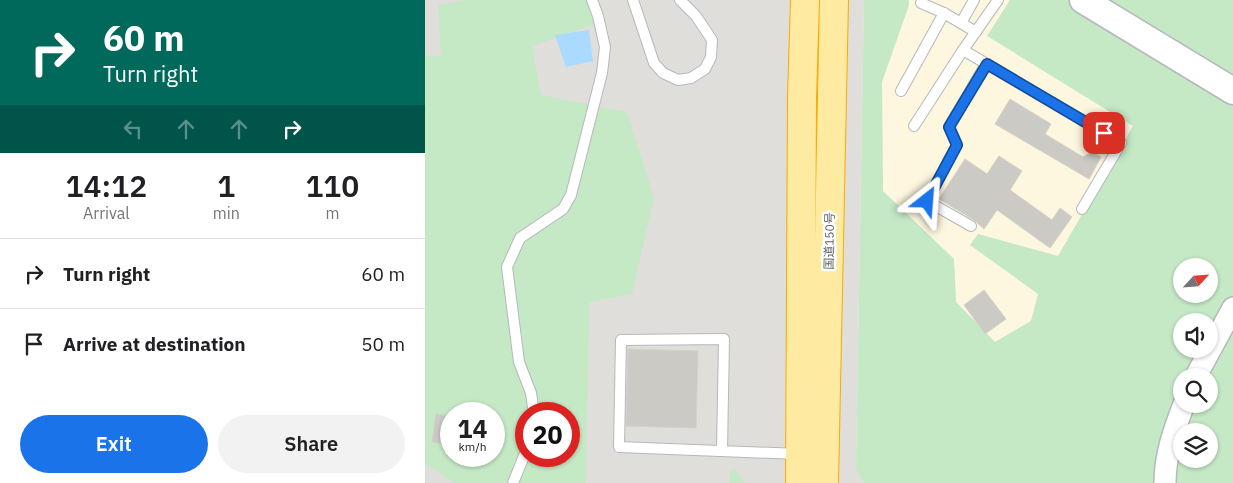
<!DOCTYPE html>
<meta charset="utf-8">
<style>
:root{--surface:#fff;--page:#f2f2f2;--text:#202124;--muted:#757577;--line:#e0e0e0;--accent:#1a73e8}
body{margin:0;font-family:"IBM Plex Sans","Noto Sans JP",sans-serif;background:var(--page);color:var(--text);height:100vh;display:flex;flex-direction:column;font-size:19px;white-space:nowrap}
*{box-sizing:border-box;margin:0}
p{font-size:16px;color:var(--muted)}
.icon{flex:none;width:28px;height:28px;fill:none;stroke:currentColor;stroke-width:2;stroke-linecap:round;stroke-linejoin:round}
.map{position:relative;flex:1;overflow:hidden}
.panel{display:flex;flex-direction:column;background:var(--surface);width:425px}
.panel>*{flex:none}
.hud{background:#00695c;color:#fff;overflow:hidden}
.needle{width:32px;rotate:64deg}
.fabs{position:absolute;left:748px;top:258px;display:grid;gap:10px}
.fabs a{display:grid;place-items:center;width:45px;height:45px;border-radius:50%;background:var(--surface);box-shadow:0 1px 4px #0004;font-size:25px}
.speed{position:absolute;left:15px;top:402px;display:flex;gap:10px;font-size:25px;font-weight:700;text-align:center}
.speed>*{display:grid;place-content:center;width:65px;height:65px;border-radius:50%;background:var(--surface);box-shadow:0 1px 4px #0004;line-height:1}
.speed small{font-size:12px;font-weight:400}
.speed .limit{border:8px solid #d22;background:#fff;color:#111}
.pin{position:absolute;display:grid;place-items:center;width:42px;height:42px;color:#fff;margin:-21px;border-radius:10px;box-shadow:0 2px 8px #0006}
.me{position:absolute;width:55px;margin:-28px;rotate:28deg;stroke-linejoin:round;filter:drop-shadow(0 0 4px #0008)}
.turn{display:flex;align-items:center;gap:18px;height:105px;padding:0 20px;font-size:22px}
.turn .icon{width:65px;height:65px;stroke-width:2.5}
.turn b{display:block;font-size:35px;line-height:42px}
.lanes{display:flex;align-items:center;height:48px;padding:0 20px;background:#0003;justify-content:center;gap:25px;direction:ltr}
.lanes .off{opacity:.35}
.eta{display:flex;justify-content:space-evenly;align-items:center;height:85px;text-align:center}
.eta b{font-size:30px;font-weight:600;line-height:35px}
.button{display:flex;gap:10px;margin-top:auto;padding:10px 20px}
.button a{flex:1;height:58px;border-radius:30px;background:var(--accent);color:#fff;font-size:20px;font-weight:600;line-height:58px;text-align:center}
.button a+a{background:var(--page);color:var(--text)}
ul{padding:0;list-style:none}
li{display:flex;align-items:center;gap:15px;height:70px;padding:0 20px;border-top:1px solid var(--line)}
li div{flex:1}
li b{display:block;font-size:19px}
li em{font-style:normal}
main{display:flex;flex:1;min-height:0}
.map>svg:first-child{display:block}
.commercial{fill:#fef7e0}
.industrial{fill:#e0deda;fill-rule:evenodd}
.green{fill:#c5e8c5;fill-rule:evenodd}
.water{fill:#aadaff}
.building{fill:#cccac5;stroke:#d6d1c6}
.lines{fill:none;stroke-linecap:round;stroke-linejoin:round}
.service-casing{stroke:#b5b8bc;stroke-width:12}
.minor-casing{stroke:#b5b8bc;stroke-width:24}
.tertiary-casing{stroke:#b5b8bc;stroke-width:29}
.trunk-casing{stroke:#f9ab00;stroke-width:30}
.service{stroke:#fff;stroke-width:10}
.minor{stroke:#fff;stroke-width:21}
.tertiary{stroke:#fff;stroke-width:26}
.trunk{stroke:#feeaa1;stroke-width:28}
.route-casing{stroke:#114b97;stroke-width:12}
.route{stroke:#1a73e8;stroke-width:9}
.labels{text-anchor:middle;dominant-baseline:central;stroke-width:5;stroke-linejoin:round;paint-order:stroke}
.street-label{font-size:12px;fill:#5f6368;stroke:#fff}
</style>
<main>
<section class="panel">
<div class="hud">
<div class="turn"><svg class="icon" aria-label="right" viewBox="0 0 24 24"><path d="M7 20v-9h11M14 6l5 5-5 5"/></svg><div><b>60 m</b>Turn right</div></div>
<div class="lanes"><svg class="icon off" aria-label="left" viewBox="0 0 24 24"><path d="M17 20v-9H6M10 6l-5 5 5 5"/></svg><svg class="icon off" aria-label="ahead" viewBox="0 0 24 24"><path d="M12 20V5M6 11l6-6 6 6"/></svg><svg class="icon off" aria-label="ahead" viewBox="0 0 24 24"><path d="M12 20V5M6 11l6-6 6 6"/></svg><svg class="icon" aria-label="right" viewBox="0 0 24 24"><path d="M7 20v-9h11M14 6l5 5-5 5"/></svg></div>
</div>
<div class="eta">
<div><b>14:12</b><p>Arrival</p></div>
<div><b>1</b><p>min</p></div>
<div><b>110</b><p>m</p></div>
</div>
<ul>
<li><svg class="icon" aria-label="right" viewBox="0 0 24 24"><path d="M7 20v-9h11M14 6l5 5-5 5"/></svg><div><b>Turn right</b></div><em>60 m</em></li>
<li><svg class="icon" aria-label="arrive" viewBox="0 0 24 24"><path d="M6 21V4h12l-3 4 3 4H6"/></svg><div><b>Arrive at destination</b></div><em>50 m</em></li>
</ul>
<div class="button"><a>Exit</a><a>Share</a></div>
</section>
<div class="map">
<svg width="808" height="483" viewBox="0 0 808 483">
<rect width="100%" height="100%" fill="#f1efe8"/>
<!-- commercial -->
<polygon class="commercial" points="484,0 585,0 563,36 709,126 633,256 553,234 545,245 614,294 606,321 570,342 531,302 529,259 458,191 457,82 484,5"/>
<!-- industrial -->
<path class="industrial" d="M0,0H439L431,470L439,483H0ZM26,414H69V456H26ZM101,414H144V456H101Z"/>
<!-- green -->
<g class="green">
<path d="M40,0H165L173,23L107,46L116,95L202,112L229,198L207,294L164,302L161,483H29L0,463V56H16L13,5ZM26,414H69V456H26ZM101,414H144V456H101Z"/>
<path d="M439,0H484V5L457,82L458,191L529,259L531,302L570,342L606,321L613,294L545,245L553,234L633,256L708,126L562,36L585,0H808V483H439L431,470ZM756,266H784V294H756ZM756,321H784V349H756ZM756,376H784V404H756ZM756,431H784V459H756Z"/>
<polygon points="305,470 311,470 320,483 304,483"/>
</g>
<!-- water -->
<polygon class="water" points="164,30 168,61 141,67 130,35"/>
<!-- building -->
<g class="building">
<polygon points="585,99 626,124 620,134 658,157 667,152 676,157 664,179 570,124"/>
<polygon points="574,156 597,171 585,190 627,220 635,208 647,217 625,248 572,210 559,229 549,220 514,199 540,159 562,174"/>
<polygon points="559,290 581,319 560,334 539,305"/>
<polygon points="203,349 273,351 271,428 201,426"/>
<polygon points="11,414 26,416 26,445 7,442"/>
</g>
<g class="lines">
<!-- service casing -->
<g class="service-casing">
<g id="service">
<polyline points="208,0 229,63 238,73 253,80 266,78 280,69 286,57 287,40 271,16 255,0"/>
<polyline points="573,0 538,50 696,143 657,209"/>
<polyline points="496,3 519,13 551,32"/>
<polyline points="536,23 549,0"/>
<polyline points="476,91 519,13"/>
<polyline points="489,126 538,50"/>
<polyline points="546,226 502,201 532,145 524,127 561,64"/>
<polyline points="109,414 106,393 94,362 82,267 95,238 138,209 146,195 177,73 180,47 173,16 167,0"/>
<polyline points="297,450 299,339 196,340 194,447 374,454"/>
<polyline points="88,483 101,451"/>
</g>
</g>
<!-- minor casing -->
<g class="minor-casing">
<g id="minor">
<polyline points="771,376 808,308"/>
<path d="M740,483C740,455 749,430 759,404"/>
</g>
</g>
<!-- tertiary casing -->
<g class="tertiary-casing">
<polyline id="tertiary" points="658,0 808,91"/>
</g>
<!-- trunk casing -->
<g class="trunk-casing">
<g id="trunk">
<polyline points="375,483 377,98 380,0"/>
<polyline points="399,483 409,0"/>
</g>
</g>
<!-- service -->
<use href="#service" class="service"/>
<!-- minor -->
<use href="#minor" class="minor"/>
<!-- tertiary -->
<use href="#tertiary" class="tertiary"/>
<!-- trunk -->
<use href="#trunk" class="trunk"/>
</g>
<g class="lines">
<!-- route casing -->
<g class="route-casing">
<polyline id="route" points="502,201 532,145 524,127 562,64 679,133"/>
</g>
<!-- route -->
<use href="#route" class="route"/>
</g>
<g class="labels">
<!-- street labels -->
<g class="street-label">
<text transform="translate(404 241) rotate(-89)">国道150号</text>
</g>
</g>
</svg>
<div class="fabs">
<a><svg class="needle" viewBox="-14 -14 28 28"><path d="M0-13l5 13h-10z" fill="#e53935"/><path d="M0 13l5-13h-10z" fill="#757577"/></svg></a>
<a><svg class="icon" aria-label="sound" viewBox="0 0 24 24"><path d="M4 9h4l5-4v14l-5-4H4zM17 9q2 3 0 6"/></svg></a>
<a><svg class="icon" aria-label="search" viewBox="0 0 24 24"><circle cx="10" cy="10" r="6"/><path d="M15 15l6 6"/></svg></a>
<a><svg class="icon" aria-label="layers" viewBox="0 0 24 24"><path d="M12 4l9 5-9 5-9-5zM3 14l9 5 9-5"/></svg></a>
</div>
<div class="speed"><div>14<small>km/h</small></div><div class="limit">20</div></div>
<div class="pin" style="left:679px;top:133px;background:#d93025"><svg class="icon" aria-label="arrive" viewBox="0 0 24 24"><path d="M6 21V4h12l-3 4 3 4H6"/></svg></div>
<svg class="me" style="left:502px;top:201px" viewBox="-20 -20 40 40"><path d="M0-17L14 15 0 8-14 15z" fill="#1a73e8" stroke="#fff" stroke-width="4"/></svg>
</div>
</main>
